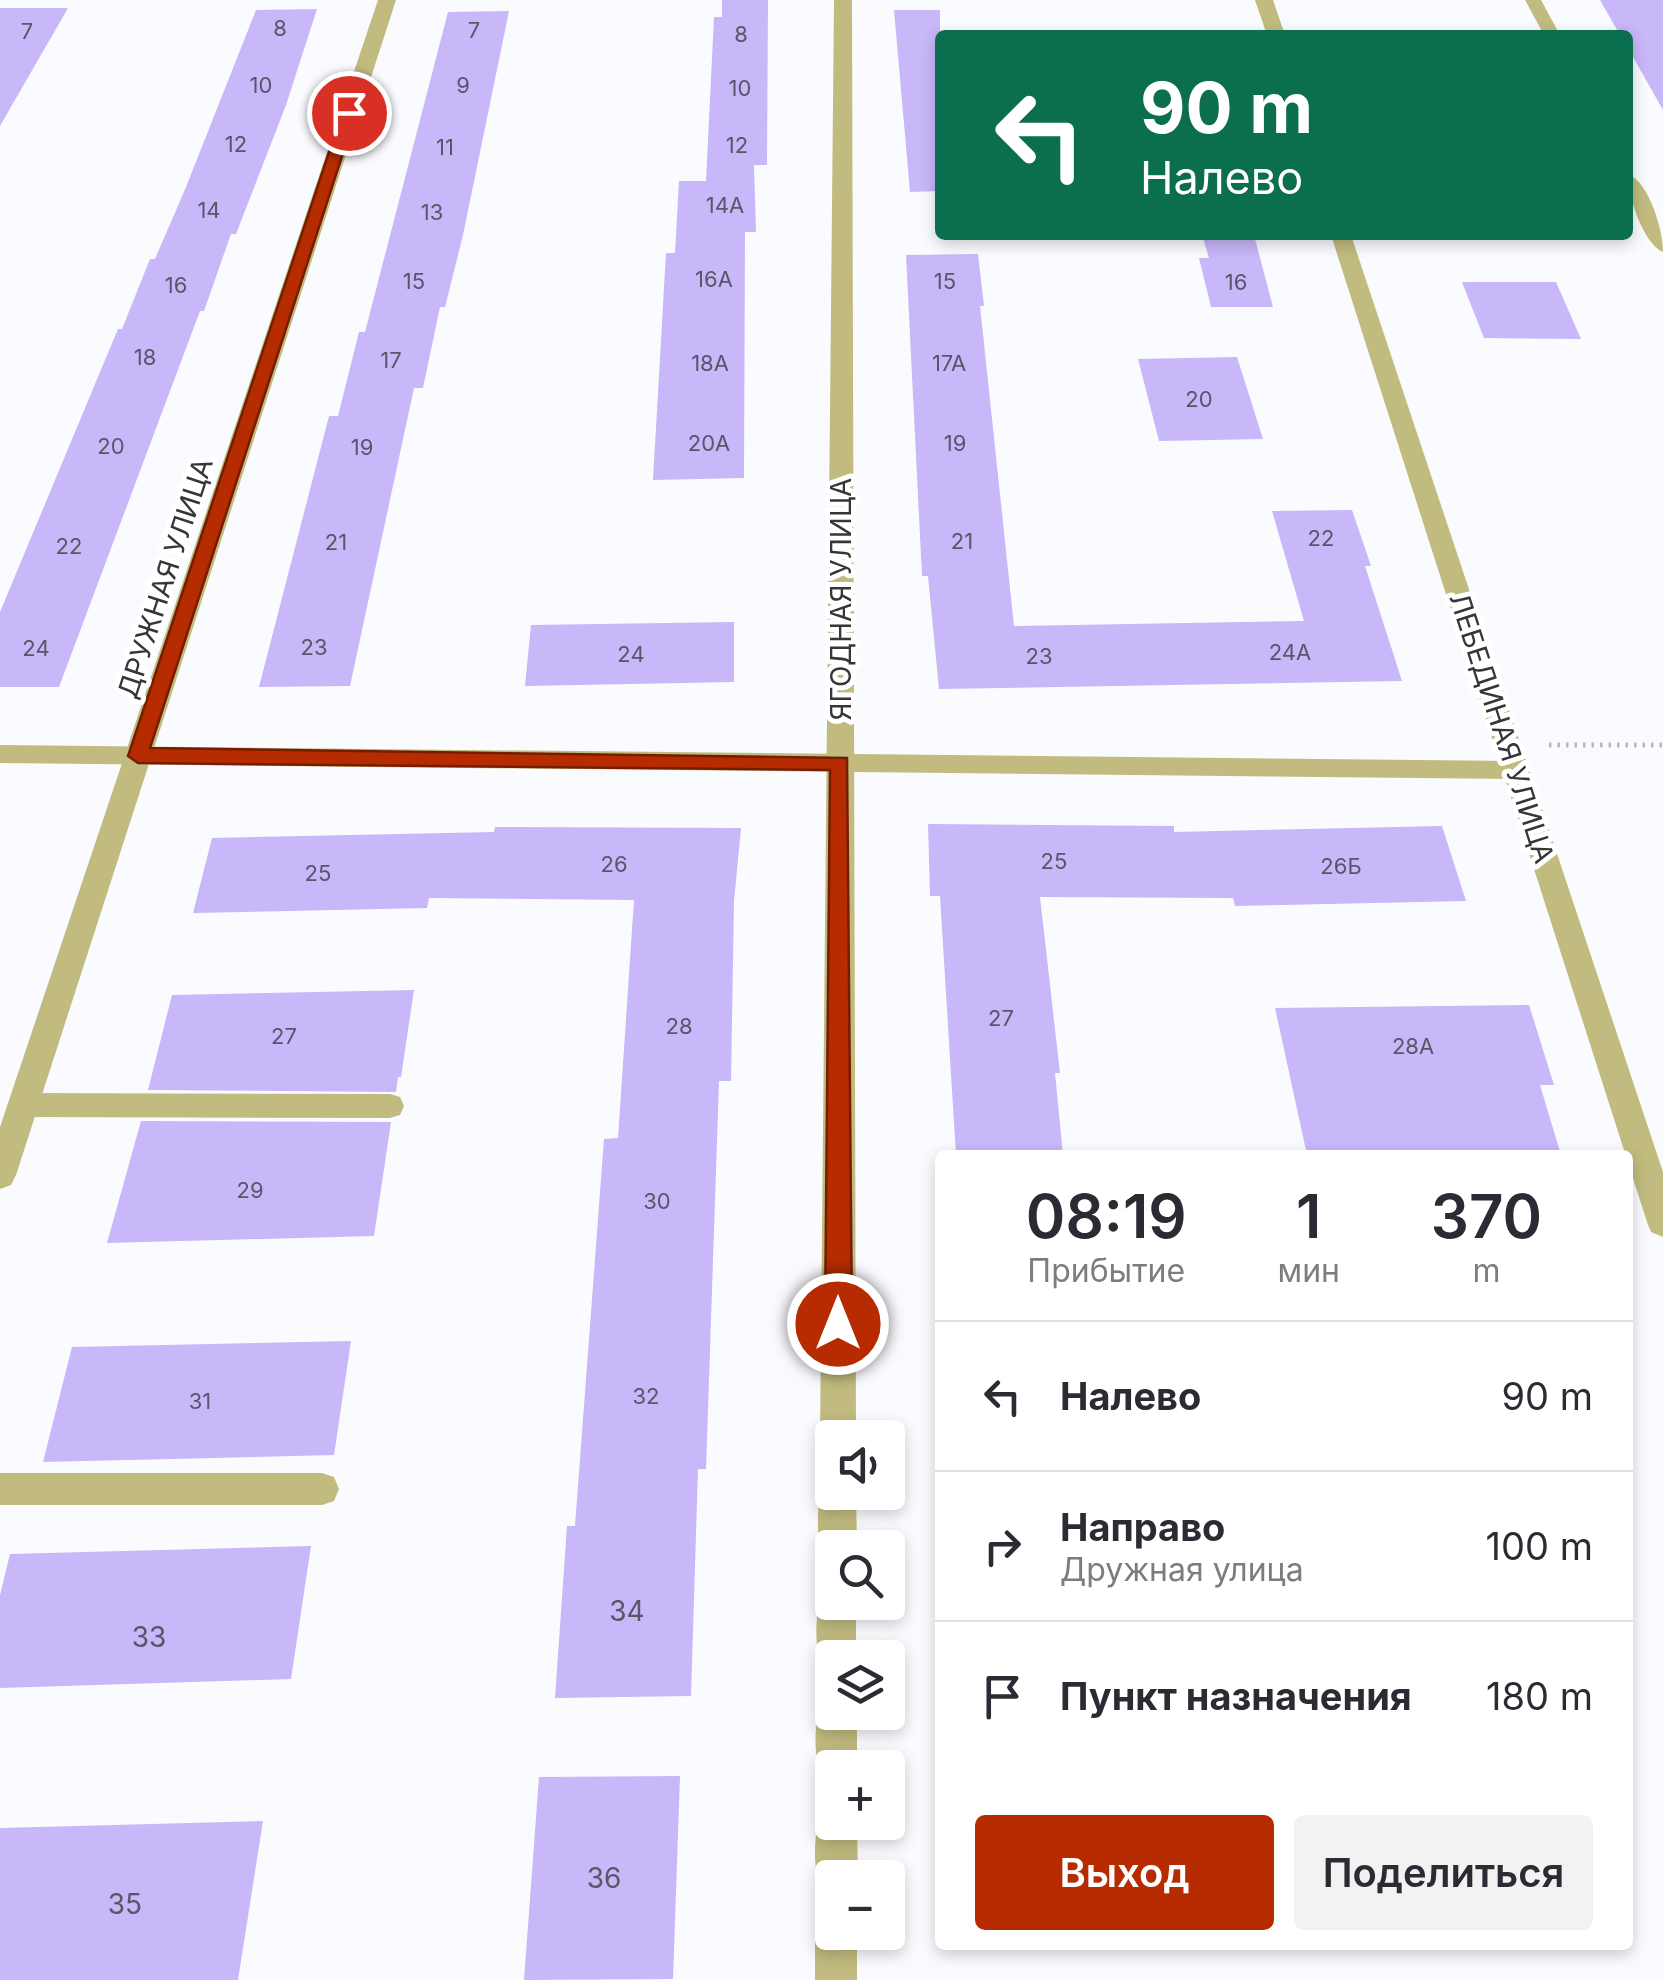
<!DOCTYPE html>
<html lang="ru">
<meta charset="utf-8">
<style>
:root{--surface:#fff;--page:#f2f2f3;--text:#2b2b33;--muted:#7c7c81;--line:#e1e1e2;--accent:#b62c00}
body{margin:0;font-family:Inter,sans-serif;background:var(--page);color:var(--text);height:100vh;display:flex;flex-direction:column;font-size:38px;white-space:nowrap}
*{box-sizing:border-box;margin:0}
p{font-size:32px;color:var(--muted)}
.icon{flex:none;width:55px;height:55px;fill:none;stroke:currentColor;stroke-width:2;stroke-linecap:round;stroke-linejoin:round}
.map{position:relative;flex:1;overflow:hidden}
.sheet{position:absolute;left:935px;top:1150px;width:698px;height:800px;display:flex;flex-direction:column;background:var(--surface);border-radius:10px;box-shadow:0 5px 15px #0003}
.sheet>*{flex:none}
.top-card{position:absolute;left:935px;top:30px;width:698px;height:210px;border-radius:10px;box-shadow:0 5px 15px #0003;background:#0b6e4f;color:#fff;overflow:hidden}
.fabs{position:absolute;left:815px;top:1420px;display:grid;gap:20px}
.fabs a{display:grid;place-items:center;width:90px;height:90px;border-radius:10px;background:var(--surface);box-shadow:0 5px 15px #0003;font-size:50px}
.pin{position:absolute;display:grid;place-items:center;width:85px;height:85px;color:#fff;margin:-42px;border:5px solid #fff;border-radius:50%;box-shadow:0 2px 10px #0007}
.me{position:absolute;width:110px;margin:-55px;rotate:0deg;stroke-linejoin:round;filter:drop-shadow(0 0 8px #0008)}
.turn{display:flex;align-items:center;gap:35px;height:210px;padding:0 40px;font-size:45px}
.turn .icon{width:130px;height:130px;stroke-width:2.5}
.turn b{display:block;font-size:70px;line-height:85px}
.eta{display:flex;justify-content:space-evenly;align-items:center;height:170px;text-align:center}
.eta b{font-size:60px;font-weight:600;line-height:70px}
.action{display:flex;gap:20px;margin-top:auto;padding:20px 40px}
.action a{flex:1;height:115px;border-radius:10px;background:var(--accent);color:#fff;font-size:40px;font-weight:600;line-height:115px;text-align:center}
.action a+a{background:var(--page);color:var(--text)}
ul{padding:0;list-style:none}
li{display:flex;align-items:center;gap:30px;height:150px;padding:0 40px;border-top:2px solid var(--line)}
li div{flex:1}
li b{display:block;font-size:38px}
li em{font-style:normal}
.map>svg:first-child{display:block}
.building{fill:#c8b7f9}
.lines{fill:none;stroke-linecap:round;stroke-linejoin:round}
.path{stroke:#b8b9bc;stroke-width:5;stroke-dasharray:2.5 6;stroke-linecap:butt}
.service{fill:#c1bb7f;fill-rule:evenodd}
.minor{fill:#c1bb7f;fill-rule:evenodd}
.route{fill:#b62c00;stroke:#761d00;stroke-width:2.5}
.labels{text-anchor:middle;dominant-baseline:central;stroke-width:10;stroke-linejoin:round;paint-order:stroke}
.number-label{font-size:22px;fill:#5a5668}
.street-label{font-size:28px;fill:#353637;stroke:#fff}
.near-number-label{font-size:28px;fill:#5a5668}
</style>
<div class="map">
<svg width="1663" height="1980" viewBox="0 0 1663 1980">
<rect width="100%" height="100%" fill="#fafbff"/>
<!-- building -->
<g class="building">
<polygon points="722,0 768,0 767,165 754,165 756,232 745,232 744,478 653,480 666,253 675,253 679,181 706,181 714,17 722,17"/>
<polygon points="1600,0 1663,0 1663,110 1628,48 1628,35 1620,35"/>
<polygon points="0,8 68,8 0,126"/>
<polygon points="317,9 286,105 236,234 231,234 204,311 200,311 59,687 0,687 0,612 118,329 122,329 150,259 155,259 186,187 256,10"/>
<polygon points="894,10 940,10 940,191 910,192"/>
<polygon points="509,11 463,235 445,307 440,307 423,388 414,388 350,686 259,687 329,416 338,416 359,332 365,332 448,12"/>
<polygon points="1202,235 1254,235 1273,307 1211,307 1199,258 1209,258"/>
<polygon points="978,254 984,306 980,306 1014,626 1304,621 1272,511 1352,510 1371,566 1365,566 1402,681 939,689 928,576 922,576 906,255"/>
<polygon points="1462,282 1556,282 1581,339 1484,338"/>
<polygon points="1237,357 1263,439 1159,441 1138,359"/>
<polygon points="734,622 734,682 525,686 531,625"/>
<polygon points="928,824 1174,826 1174,832 1442,826 1466,901 1235,906 1233,898 1040,897 1060,1073 1055,1073 1063,1155 956,1155 940,896 930,896"/>
<polygon points="495,827 741,828 734,901 731,1081 719,1081 706,1469 698,1469 691,1696 555,1698 567,1526 575,1526 604,1139 618,1138 634,900 429,898 427,908 193,913 212,838 494,832"/>
<polygon points="414,990 401,1077 398,1077 396,1092 148,1090 172,995"/>
<polygon points="1529,1005 1554,1085 1540,1085 1561,1155 1307,1155 1275,1008"/>
<polygon points="141,1121 391,1122 374,1236 107,1243"/>
<polygon points="351,1341 334,1455 43,1462 72,1347"/>
<polygon points="311,1546 291,1679 0,1688 0,1595 10,1554"/>
<polygon points="680,1776 673,1979 524,1980 539,1777"/>
<polygon points="263,1821 238,1980 0,1980 0,1828"/>
</g>
<g class="lines">
<!-- path -->
<polyline class="path" points="1549,745 1663,745"/>
<!-- service -->
<g class="service">
<polygon points="1525,0 1541,0 1560,35 1544,35"/>
<path d="M1628,174C1649,182 1663,230 1663,252C1643,244 1627,194 1628,174Z"/>
<polygon points="0,745 1516,761 1525,764 1528,770 1525,776 1516,779 0,763"/>
<polygon points="23,1093 390,1094 400,1097 404,1106 400,1115 390,1118 23,1117 13,1114 9,1105 13,1096"/>
<polygon points="0,1473 322,1473 334,1477 339,1489 334,1501 322,1505 0,1505"/>
</g>
<!-- minor -->
<g class="minor">
<polygon points="378,0 396,0 16,1175 11,1185 0,1189 0,1127"/>
<polygon points="834,0 852,0 856,1438 832,1438 832,1453 825,1450 820,1438"/>
<polygon points="1255,0 1273,0 1285,35 1267,35"/>
<polygon points="1331,235 1351,235 1663,1172 1663,1237 1651,1232 1647,1222"/>
<path d="M832,1476V1492H856L857,1548H832V1564L825,1561C815,1539 816,1502 825,1479Z"/>
<path d="M832,1585V1602H856V1658H832V1675L823,1672C814,1648 814,1612 824,1589Z"/>
<path d="M832,1694V1712H857V1768H832V1786L823,1782C813,1758 813,1722 823,1698Z"/>
<path d="M832,1804V1822H857L858,1878H832V1897L822,1893C812,1868 813,1832 823,1808Z"/>
<polygon points="832,1912 832,1932 857,1932 857,1980 815,1980 815,1932 821,1917"/>
</g>
</g>
<!-- route -->
<polygon class="route" points="349,109 356,113 150,748 847,758 852,1324 848,1333 838,1336 829,1333 825,1324 830,770 138,763 128,756 342,113"/>
<g class="labels">
<!-- number labels -->
<g class="number-label">
<text x="280" y="28">8</text>
<text x="474" y="30">7</text>
<text x="27" y="31">7</text>
<text x="741" y="34">8</text>
<text x="261" y="85">10</text>
<text x="463" y="85">9</text>
<text x="740" y="88">10</text>
<text x="236" y="144">12</text>
<text x="737" y="145">12</text>
<text x="445" y="147">11</text>
<text x="725" y="205">14А</text>
<text x="209" y="210">14</text>
<text x="432" y="212">13</text>
<text x="714" y="279">16А</text>
<text x="414" y="281">15</text>
<text x="945" y="281">15</text>
<text x="1236" y="282">16</text>
<text x="176" y="285">16</text>
<text x="145" y="357">18</text>
<text x="391" y="360">17</text>
<text x="710" y="363">18А</text>
<text x="949" y="363">17А</text>
<text x="1199" y="399">20</text>
<text x="709" y="443">20А</text>
<text x="955" y="443">19</text>
<text x="111" y="446">20</text>
<text x="362" y="447">19</text>
<text x="1321" y="538">22</text>
<text x="962" y="541">21</text>
<text x="336" y="542">21</text>
<text x="69" y="546">22</text>
<text x="314" y="647">23</text>
<text x="36" y="648">24</text>
<text x="1290" y="652">24А</text>
<text x="631" y="654">24</text>
<text x="1039" y="656">23</text>
<text x="1054" y="861">25</text>
<text x="614" y="864">26</text>
<text x="1341" y="866">26Б</text>
<text x="318" y="873">25</text>
<text x="1001" y="1018">27</text>
<text x="679" y="1026">28</text>
<text x="284" y="1036">27</text>
<text x="1413" y="1046">28А</text>
<text x="250" y="1190">29</text>
<text x="657" y="1201">30</text>
<text x="646" y="1396">32</text>
<text x="200" y="1401">31</text>
</g>
<!-- street labels -->
<g class="street-label">
<text transform="translate(165 578) rotate(-72)">ДРУЖНАЯ УЛИЦА</text>
<text transform="translate(841 599) rotate(-90)">ЯГОДНАЯ УЛИЦА</text>
<text transform="translate(1502 728) rotate(72)">ЛЕБЕДИНАЯ УЛИЦА</text>
</g>
<!-- near-number labels -->
<g class="near-number-label">
<text x="627" y="1611">34</text>
<text x="149" y="1637">33</text>
<text x="604" y="1878">36</text>
<text x="125" y="1904">35</text>
</g>
</g>
</svg>
<div class="fabs">
<a><svg class="icon" aria-label="sound" viewBox="0 0 24 24"><path d="M4 9h4l5-4v14l-5-4H4zM17 9q2 3 0 6"/></svg></a>
<a><svg class="icon" aria-label="search" viewBox="0 0 24 24"><circle cx="10" cy="10" r="6"/><path d="M15 15l6 6"/></svg></a>
<a><svg class="icon" aria-label="layers" viewBox="0 0 24 24"><path d="M12 4l9 5-9 5-9-5zM3 14l9 5 9-5"/></svg></a>
<a>+</a>
<a>−</a>
</div>
<div class="pin" style="left:349px;top:113px;background:#d93025"><svg class="icon" aria-label="arrive" viewBox="0 0 24 24"><path d="M6 21V4h12l-3 4 3 4H6"/></svg></div>
<svg class="me" style="left:838px;top:1324px" viewBox="-20 -20 40 40"><circle r="17" fill="#b62c00" stroke="#fff" stroke-width="3"/><path d="M0-11L8 9 0 5-8 9z" fill="#fff"/></svg>
<div class="top-card">
<div class="turn"><svg class="icon" aria-label="left" viewBox="0 0 24 24"><path d="M17 20v-9H6M10 6l-5 5 5 5"/></svg><div><b>90 m</b>Налево</div></div>
</div>
<section class="sheet">
<div class="eta">
<div><b>08:19</b><p>Прибытие</p></div>
<div><b>1</b><p>мин</p></div>
<div><b>370</b><p>m</p></div>
</div>
<ul>
<li><svg class="icon" aria-label="left" viewBox="0 0 24 24"><path d="M17 20v-9H6M10 6l-5 5 5 5"/></svg><div><b>Налево</b></div><em>90 m</em></li>
<li><svg class="icon" aria-label="right" viewBox="0 0 24 24"><path d="M7 20v-9h11M14 6l5 5-5 5"/></svg><div><b>Направо</b><p>Дружная улица</p></div><em>100 m</em></li>
<li><svg class="icon" aria-label="arrive" viewBox="0 0 24 24"><path d="M6 21V4h12l-3 4 3 4H6"/></svg><div><b>Пункт назначения</b></div><em>180 m</em></li>
</ul>
<div class="action"><a>Выход</a><a>Поделиться</a></div>
</section>
</div>
